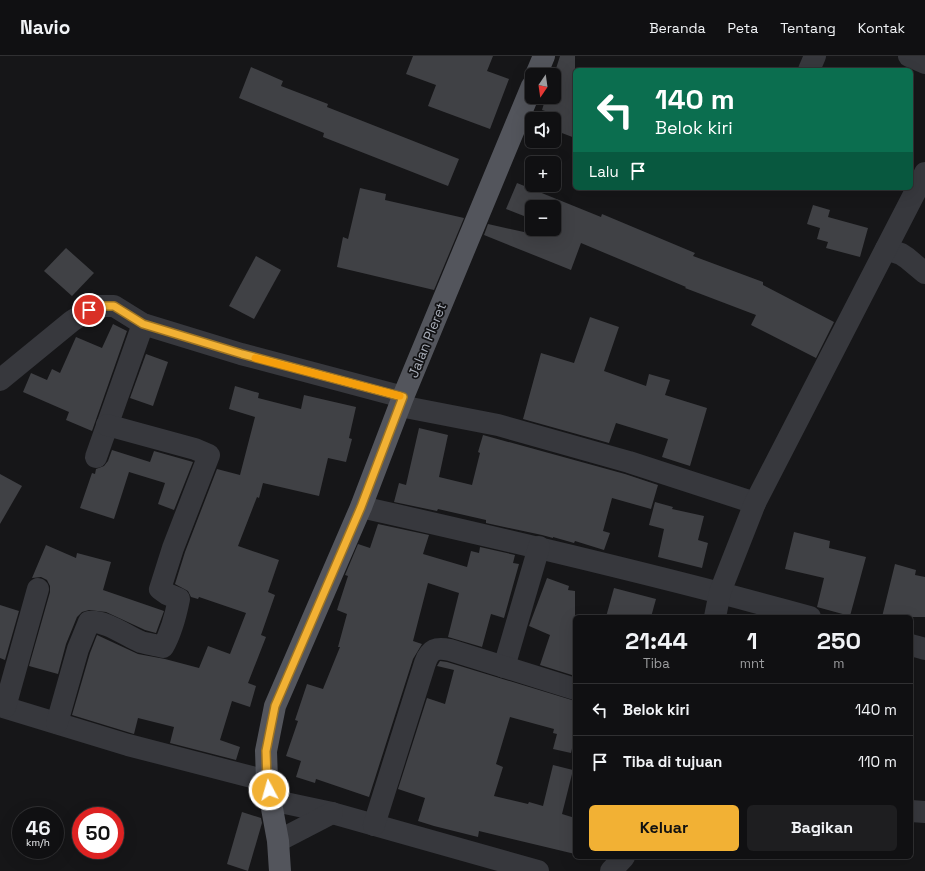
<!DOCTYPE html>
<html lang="id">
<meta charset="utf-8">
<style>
:root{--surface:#101012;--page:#1e1e20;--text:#f1f3f6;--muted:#9c9d9f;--line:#303032;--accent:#f2b134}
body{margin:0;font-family:"Space Grotesk",sans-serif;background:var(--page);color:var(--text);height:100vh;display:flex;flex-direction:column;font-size:15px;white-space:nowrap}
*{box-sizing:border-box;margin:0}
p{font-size:13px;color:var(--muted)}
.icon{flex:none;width:22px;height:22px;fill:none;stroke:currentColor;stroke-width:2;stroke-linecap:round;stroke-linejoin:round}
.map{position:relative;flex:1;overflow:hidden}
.panel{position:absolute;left:573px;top:559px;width:340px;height:244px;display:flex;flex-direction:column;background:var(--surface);border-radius:6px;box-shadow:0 4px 16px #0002,0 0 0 1px var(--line)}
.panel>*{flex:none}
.banner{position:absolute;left:573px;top:12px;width:340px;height:122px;border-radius:6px;box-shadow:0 4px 16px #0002,0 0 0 1px var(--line);background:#0b6e4f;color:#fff;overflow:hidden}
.needle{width:26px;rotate:193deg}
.fabs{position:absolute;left:525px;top:12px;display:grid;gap:8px}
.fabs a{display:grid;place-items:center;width:36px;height:36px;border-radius:6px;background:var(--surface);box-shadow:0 4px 16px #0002,0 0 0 1px var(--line);font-size:20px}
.speed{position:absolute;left:12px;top:751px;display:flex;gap:8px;font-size:20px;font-weight:700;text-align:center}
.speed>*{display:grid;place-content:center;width:52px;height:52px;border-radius:50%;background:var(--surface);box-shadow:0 4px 16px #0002,0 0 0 1px var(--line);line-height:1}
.speed small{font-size:10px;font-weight:400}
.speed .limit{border:6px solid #d22;background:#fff;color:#111}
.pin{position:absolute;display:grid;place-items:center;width:34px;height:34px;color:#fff;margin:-17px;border:2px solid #fff;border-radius:50%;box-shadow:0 1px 4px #0007}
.me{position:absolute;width:44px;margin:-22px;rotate:354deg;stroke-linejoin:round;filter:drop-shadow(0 0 3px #0008)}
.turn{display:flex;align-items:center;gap:14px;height:84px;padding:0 16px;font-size:18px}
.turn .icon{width:52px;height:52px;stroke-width:2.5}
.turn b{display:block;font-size:28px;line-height:34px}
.then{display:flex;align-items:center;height:38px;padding:0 16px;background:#0003;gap:8px;font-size:15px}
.eta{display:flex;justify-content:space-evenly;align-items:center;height:68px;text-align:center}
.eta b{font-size:24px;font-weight:800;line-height:28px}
.action{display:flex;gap:8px;margin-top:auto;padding:8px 16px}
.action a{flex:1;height:46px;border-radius:6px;background:var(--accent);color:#111;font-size:16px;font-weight:800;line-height:46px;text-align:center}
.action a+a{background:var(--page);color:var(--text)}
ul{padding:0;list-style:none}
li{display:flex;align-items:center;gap:12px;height:52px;padding:0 16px;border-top:1px solid var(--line)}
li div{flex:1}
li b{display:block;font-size:15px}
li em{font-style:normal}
header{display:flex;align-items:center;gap:24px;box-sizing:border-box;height:56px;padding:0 20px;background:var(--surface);border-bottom:1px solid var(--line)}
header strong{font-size:19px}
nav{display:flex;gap:22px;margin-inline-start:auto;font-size:14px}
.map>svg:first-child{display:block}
.building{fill:#404145;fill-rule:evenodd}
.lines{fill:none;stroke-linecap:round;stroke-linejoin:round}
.minor{stroke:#37383d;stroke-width:22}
.major{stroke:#53555c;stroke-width:22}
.route-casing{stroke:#9d7322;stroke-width:10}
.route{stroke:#f2b134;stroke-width:7}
.slow{stroke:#f59e0b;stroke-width:7}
.labels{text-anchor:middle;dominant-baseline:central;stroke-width:3.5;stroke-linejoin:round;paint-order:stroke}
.street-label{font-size:14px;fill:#a8adb8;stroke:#111113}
</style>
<header>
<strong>Navio</strong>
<nav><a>Beranda</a><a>Peta</a><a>Tentang</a><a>Kontak</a></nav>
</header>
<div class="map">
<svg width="925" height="815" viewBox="0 0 925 815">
<rect width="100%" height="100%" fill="#161618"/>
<!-- building -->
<g class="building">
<polygon points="413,0 493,0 487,15 509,23 490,73 428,50 436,29 406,18"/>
<polygon points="560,0 575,0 575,82 554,74 555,58 542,54 546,41 554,41 554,19"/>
<polygon points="251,11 283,25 281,30 328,48 327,51 459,103 448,130 323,81 324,77 239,42"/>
<path d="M517,127L601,161L602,158L695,197L693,200L763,226V229L834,266L816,302L751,269L756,259L685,232L686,231L581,187L571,214L484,179L488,168L524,176L529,162L506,153ZM532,151H554V173H532Z"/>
<polygon points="360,132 386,138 385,144 464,162 434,234 337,211 343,181 348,183"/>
<polygon points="813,149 830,154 828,161 868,172 860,201 826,192 828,186 817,183 820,172 807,168"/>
<polygon points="66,192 94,217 72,240 44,215"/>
<polygon points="256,200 281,214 254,263 229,250"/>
<polygon points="590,261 619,271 604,315 646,330 649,318 670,324 665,339 707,352 690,410 662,401 668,383 616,367 609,387 523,363 541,297 574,307"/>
<polygon points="113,268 127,275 92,375 66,364 69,356 23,336 31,317 47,324 52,313 60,317 76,281 102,292"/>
<polygon points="146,298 168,306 153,350 130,342"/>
<polygon points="235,330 259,337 258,342 301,353 304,339 356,351 349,382 352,383 346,406 328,402 319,440 263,427 259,442 257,441 238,490 279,504 268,536 275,539 261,579 266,581 248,627 256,630 250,651 232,645 220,684 240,691 236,704 170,687 174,671 138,662 134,678 72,659 90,597 97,579 138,598 165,603 199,612 208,590 230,598 246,557 199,541 198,543 191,541 188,535 175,528 185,496 217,413 240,419 255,361 229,353"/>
<polygon points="419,372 448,379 439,421 472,429 480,397 478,396 483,379 625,418 658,429 651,453 612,442 603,475 610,477 604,494 575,485 574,487 553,481 553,482 542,479 486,467 486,464 438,453 437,455 394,446 399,427 406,429"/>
<polygon points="112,394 150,406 154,395 193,406 174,454 158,448 165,427 129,416 114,463 80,452 92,417 95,418 96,413 104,410 108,405"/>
<polygon points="0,418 22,430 0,468"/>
<polygon points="655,446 673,451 672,453 704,460 698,484 708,487 702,512 658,501 664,473 649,469"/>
<polygon points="378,468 429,479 423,498 467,511 471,495 479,497 480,491 515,499 513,507 519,508 504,562 491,558 482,591 448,581 459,537 428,527 413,585 422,588 413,603 369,741 316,723 315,727 296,721 301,705 286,700 298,665 295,664 307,628 323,633 340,591 338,591 347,558 337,554 348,520 345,519 358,488 370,492"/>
<polygon points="794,476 830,485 829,492 866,501 850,560 817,551 824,522 785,513"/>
<polygon points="46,489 76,502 77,497 111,506 103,534 164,555 156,577 145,574 106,556 89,554 82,556 77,561 66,588 58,618 29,610 50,536 50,530 47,524 41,521 32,522"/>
<polygon points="895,508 916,514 915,519 925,521 925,561 882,561"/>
<polygon points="547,522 569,530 568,534 575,535 575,620 540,609 550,579 529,570"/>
<polygon points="614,532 656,543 651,561 606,561"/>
<polygon points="0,549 19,555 5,604 0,602"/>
<polygon points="440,605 447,606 575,645 575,679 571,697 553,693 557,678 553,677 554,673 510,661 496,708 503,711 494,740 528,748 529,746 543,750 553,709 573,714 562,758 575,762 575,798 479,775 478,781 434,770 418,765 425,742 398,733 427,642 445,648 454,614 437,610"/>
<polygon points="242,756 261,762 262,767 248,815 227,808"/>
</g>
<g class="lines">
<!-- minor -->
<g class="minor">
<polyline points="909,0 925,7"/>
<polyline points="809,14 815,0"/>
<polyline points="886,193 901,198 907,202 925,217"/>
<polyline points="0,324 72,265 96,250 114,250 143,268 241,298 403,341"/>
<polyline points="400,350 498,369 629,406 755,447"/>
<polyline points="96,401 143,268"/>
<path d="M361,451C512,485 661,520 810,561"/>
<polyline points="715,561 720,536 755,447 925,117"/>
<polyline points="911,589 925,593"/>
<polyline points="504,611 539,491"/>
<polyline points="0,650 128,689 267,725"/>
<polyline points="5,651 38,533"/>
<path d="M57,667L78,593L89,566C106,564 126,580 141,586C148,588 156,589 163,591C171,577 176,558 179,543L167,538L160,533L173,492L209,399L195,393L107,369"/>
<polyline points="271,744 332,757 538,815"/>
<polyline points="911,755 925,756"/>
<path d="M374,769L425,607C430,593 436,591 450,594L575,633"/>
<polyline points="278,785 332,757"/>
<polyline points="611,815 624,801"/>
</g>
<!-- major -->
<g class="major">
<polyline points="536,19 544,0"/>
<polyline points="280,815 278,785 267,725 266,695 275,650 361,451 403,341 532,30"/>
</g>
</g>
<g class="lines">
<!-- route casing -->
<g class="route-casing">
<polyline id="route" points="89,254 96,250 114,250 143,268 242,298 403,341 361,451 275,650 266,695 267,725 269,734"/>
</g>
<!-- route -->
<use href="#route" class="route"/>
<!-- slow -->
<polyline class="slow" points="255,302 400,340"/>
</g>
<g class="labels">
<!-- street labels -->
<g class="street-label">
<text transform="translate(427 284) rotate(-68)">Jalan Pleret</text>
</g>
</g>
</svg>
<div class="fabs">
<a><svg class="needle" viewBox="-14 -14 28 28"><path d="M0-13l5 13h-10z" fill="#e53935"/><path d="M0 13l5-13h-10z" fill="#9c9d9f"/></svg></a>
<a><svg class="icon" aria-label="sound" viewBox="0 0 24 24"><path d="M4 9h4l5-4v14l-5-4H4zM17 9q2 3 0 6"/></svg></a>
<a>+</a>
<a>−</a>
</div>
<div class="speed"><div>46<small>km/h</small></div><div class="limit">50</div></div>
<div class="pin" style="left:89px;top:254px;background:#d93025"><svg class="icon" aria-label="arrive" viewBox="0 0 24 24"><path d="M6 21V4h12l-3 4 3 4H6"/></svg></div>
<svg class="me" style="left:269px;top:734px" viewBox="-20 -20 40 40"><circle r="17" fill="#f2b134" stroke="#fff" stroke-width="3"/><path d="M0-11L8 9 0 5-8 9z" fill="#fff"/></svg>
<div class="banner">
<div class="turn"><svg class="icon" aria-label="left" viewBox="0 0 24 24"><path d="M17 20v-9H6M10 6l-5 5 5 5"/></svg><div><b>140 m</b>Belok kiri</div></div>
<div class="then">Lalu<svg class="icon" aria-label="arrive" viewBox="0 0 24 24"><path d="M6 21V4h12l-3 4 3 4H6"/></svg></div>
</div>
<section class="panel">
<div class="eta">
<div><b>21:44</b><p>Tiba</p></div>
<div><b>1</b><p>mnt</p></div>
<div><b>250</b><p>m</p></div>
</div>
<ul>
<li><svg class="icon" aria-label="left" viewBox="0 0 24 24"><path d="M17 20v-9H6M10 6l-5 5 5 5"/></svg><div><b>Belok kiri</b></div><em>140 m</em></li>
<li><svg class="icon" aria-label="arrive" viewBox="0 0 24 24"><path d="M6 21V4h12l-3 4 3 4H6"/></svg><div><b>Tiba di tujuan</b></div><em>110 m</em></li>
</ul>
<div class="action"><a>Keluar</a><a>Bagikan</a></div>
</section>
</div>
